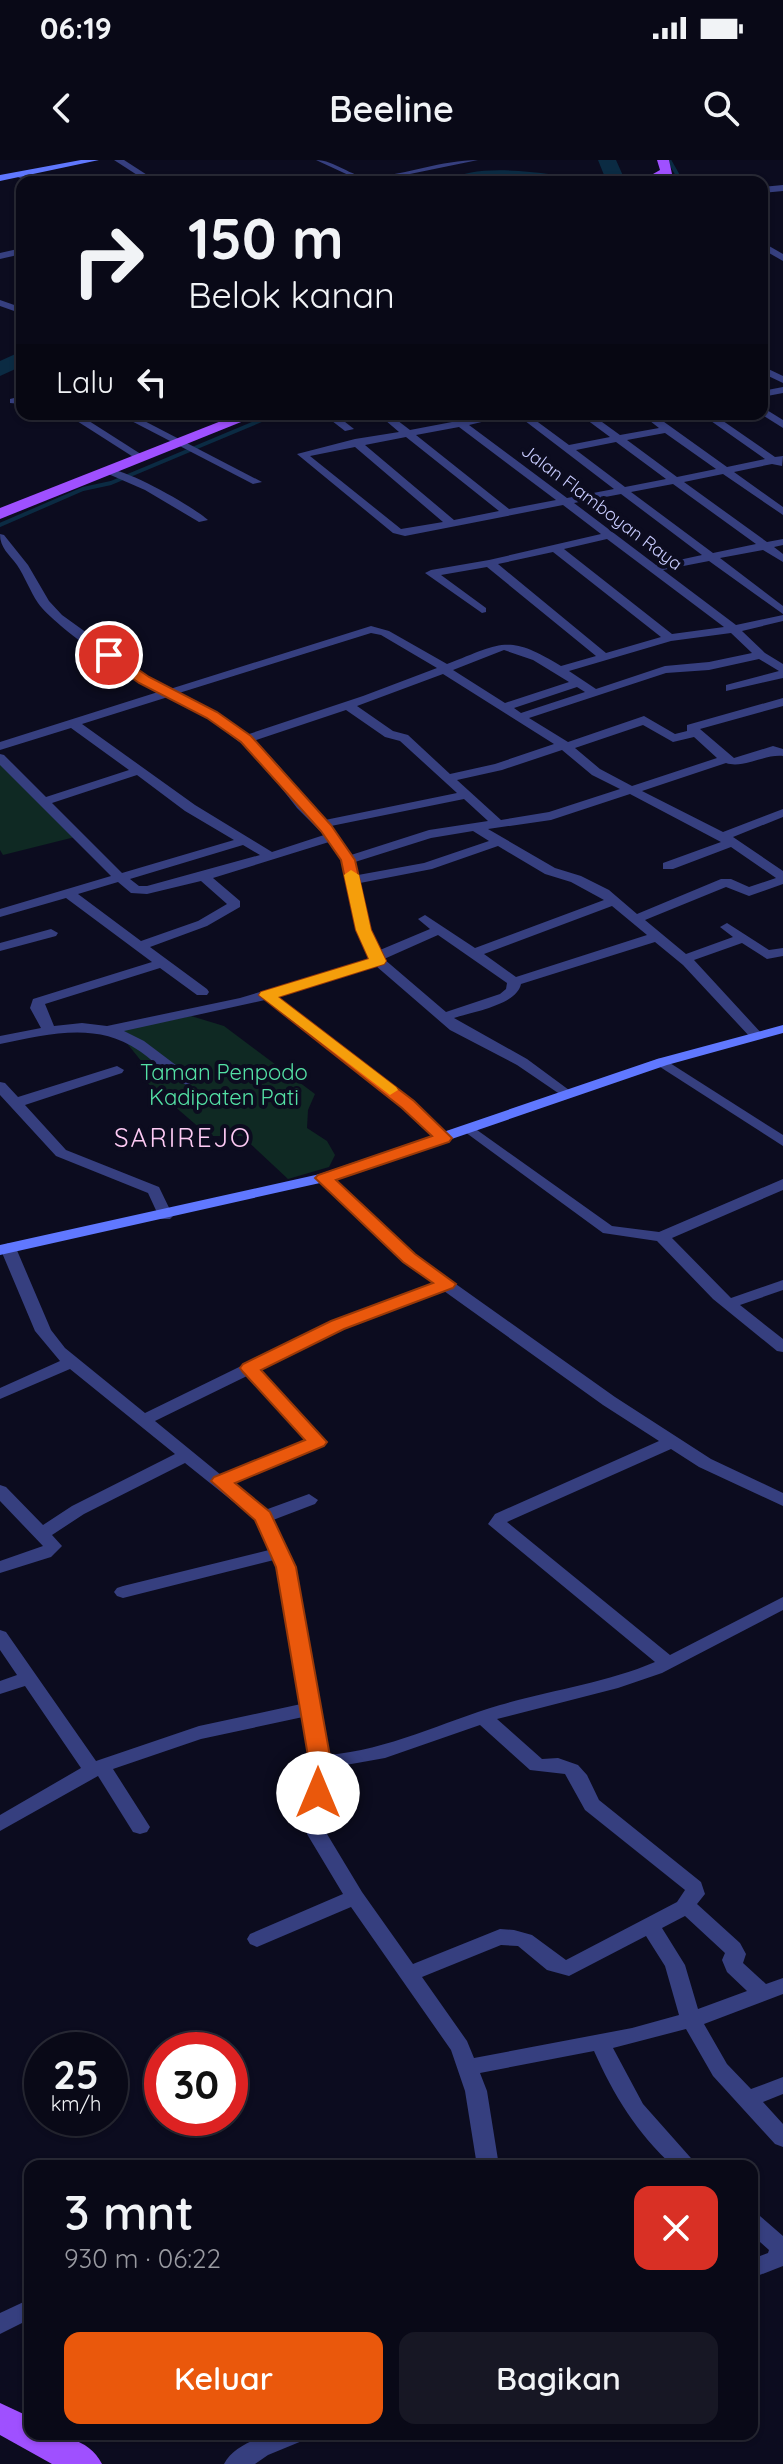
<!DOCTYPE html>
<html lang="id">
<meta charset="utf-8">
<style>
:root{--surface:#090917;--page:#171724;--text:#f1f3f6;--muted:#999aa1;--line:#292a36;--accent:#ea580c}
body{margin:0;font-family:Quicksand,sans-serif;background:var(--page);color:var(--text);height:100vh;display:flex;flex-direction:column;font-size:30px;white-space:nowrap}
*{box-sizing:border-box;margin:0}
p{font-size:26px;color:var(--muted)}
.icon{flex:none;width:44px;height:44px;fill:none;stroke:currentColor;stroke-width:2;stroke-linecap:round;stroke-linejoin:round}
.map{position:relative;flex:1;overflow:hidden}
.sheet{position:absolute;left:24px;top:2000px;width:734px;height:280px;display:flex;flex-direction:column;background:var(--surface);border-radius:16px;box-shadow:0 2px 6px #0004,0 0 0 2px var(--line)}
.sheet>*{flex:none}
.guide{position:absolute;left:16px;top:16px;width:752px;height:244px;border-radius:16px;box-shadow:0 2px 6px #0004,0 0 0 2px var(--line);background:#090917;color:var(--text);overflow:hidden}
.speed{position:absolute;left:24px;top:1872px;display:flex;gap:16px;font-size:40px;font-weight:700;text-align:center}
.speed>*{display:grid;place-content:center;width:104px;height:104px;border-radius:50%;background:var(--surface);box-shadow:0 2px 6px #0004,0 0 0 2px var(--line);line-height:1}
.speed small{font-size:20px;font-weight:400}
.speed .limit{border:12px solid #d22;background:#fff;color:#111}
.pin{position:absolute;display:grid;place-items:center;width:68px;height:68px;color:#fff;margin:-34px;border:4px solid #fff;border-radius:50%;box-shadow:0 2px 8px #0007}
.me{position:absolute;width:88px;margin:-44px;rotate:0deg;stroke-linejoin:round;filter:drop-shadow(0 0 6px #0008)}
.turn{display:flex;align-items:center;gap:28px;height:168px;padding:0 40px;font-size:36px}
.turn .icon{width:104px;height:104px;stroke-width:2.5}
.turn b{display:block;font-size:56px;line-height:68px}
.then{display:flex;align-items:center;height:76px;padding:0 40px;background:#0003;gap:16px;font-size:30px}
.round{display:grid;place-items:center;flex:none;width:84px;height:84px;border-radius:16px;background:var(--page)}
.summary{display:flex;align-items:center;justify-content:space-between;height:136px;padding:0 40px}
h1{font-size:48px;font-weight:600;line-height:60px}
.cta{display:flex;gap:16px;margin-top:auto;padding:16px 40px}
.cta a{flex:1;height:92px;border-radius:16px;background:var(--accent);color:#fff;font-size:32px;font-weight:600;line-height:92px;text-align:center}
.cta a+a{background:var(--page);color:var(--text)}
.status{display:flex;justify-content:space-between;align-items:center;height:56px;padding:0 40px;background:var(--surface);direction:ltr}
.status svg{height:22px;fill:currentColor}
header{display:flex;justify-content:space-between;align-items:center;height:104px;padding:0 40px;background:var(--surface);font-size:36px;font-weight:600}
.map>svg:first-child{display:block}
.green{fill:#0f2923}
.lines{fill:none;stroke-linecap:round;stroke-linejoin:round}
.stream{stroke:#0b2b43;stroke-width:4}
.river{fill:#0b2b43;fill-rule:evenodd}
.street{fill:#363f7f;fill-rule:evenodd}
.secondary{fill:#6078ff;fill-rule:evenodd}
.primary{fill:#9f50ff;fill-rule:evenodd}
.route{fill:#ea580c;stroke:#983908;stroke-width:2}
.slow{fill:#f59e0b}
.labels{text-anchor:middle;dominant-baseline:central;stroke-width:8;stroke-linejoin:round;paint-order:stroke}
.far-street-label{font-size:18px;fill:#c9ccff;stroke:#0c0c1f}
.park-label{font-size:22px;fill:#54e1a5;stroke:#0c0c1f}
.quarter-label{font-size:26px;letter-spacing:2px;fill:#ffcbf5;stroke:#0c0c1f}
</style>
<div class="status"><b>06:19</b><svg viewBox="0 0 49 12"><path d="M0 12V9h3v3zM5 12V6h3v6zM10 12V3h3v9zM15 12V0h3v12zM26 1h20v11H26zM47 4h2v5h-2z"/></svg></div>
<header><svg class="icon" aria-label="back" viewBox="0 0 24 24"><path d="M15 5l-7 7 7 7"/></svg>Beeline<svg class="icon" aria-label="search" viewBox="0 0 24 24"><circle cx="10" cy="10" r="6"/><path d="M15 15l6 6"/></svg></header>
<div class="map">
<svg width="783" height="2304" viewBox="0 0 783 2304">
<rect width="100%" height="100%" fill="#0c0c1f"/>
<!-- green -->
<g class="green">
<polygon points="0,598 79,676 3,695 0,690"/>
<polygon points="191,856 224,866 315,934 308,950 307,968 327,981 335,995 329,1007 288,1019 242,976 209,976 144,920 142,902 117,871"/>
</g>
<g class="lines">
<!-- stream -->
<g class="stream">
<polyline points="669,0 677,14 672,22"/>
<polyline points="0,365 83,329 111,323 276,254"/>
</g>
<!-- river -->
<g class="river">
<path d="M598,0H616L624,18L622,22H553L502,17L447,22C477,0 552,15 588,19C590,19 600,16 604,15Z"/>
<polygon points="22,191 22,206 0,216 0,201"/>
</g>
<!-- street -->
<g class="street">
<polygon points="114,0 124,0 158,22 148,22"/>
<path d="M316,0C335,0 352,18 370,17C407,15 441,0 478,0L371,22H353L357,19Z"/>
<polygon points="16,12 22,12 37,22 27,22 16,16"/>
<polygon points="783,25 783,31 762,33 762,27"/>
<polygon points="762,82 783,94 783,101 762,89"/>
<polygon points="22,88 22,94 0,99 0,93"/>
<polygon points="0,140 20,147 22,149 17,152 0,146"/>
<polygon points="762,206 783,216 783,223 762,213"/>
<polygon points="783,227 783,233 762,237 762,231"/>
<polygon points="14,238 22,238 22,244 10,243 10,239"/>
<polygon points="762,247 783,260 783,268 761,254"/>
<polygon points="66,254 78,254 147,298 138,300"/>
<polygon points="118,254 131,254 262,322 253,324"/>
<polygon points="323,254 335,254 354,269 345,271"/>
<path d="M378,254H389L410,270L452,262L443,254H454L463,260L494,254H515L469,265L567,338L614,329L516,254H527L569,285L610,277L579,254H591L620,275L659,268L641,254H653L727,307L765,299L701,254H713L775,297L783,296L782,306L772,304L734,312L783,347V355L723,314L684,322L767,382L783,379V385L774,387L783,394V402L763,390L720,398L783,446V454L709,401L663,410L736,465L783,455V461L742,471L765,493L783,504V518L726,531V525L779,511L759,499L709,510L666,513L529,558L568,582L644,556L675,574L687,571V565L783,538V546L700,569L734,598L773,586L783,589V596C764,594 743,609 726,603L642,631L723,672L783,649V657L733,677L783,711V724L749,736L726,727L645,760L686,794L733,777L720,767L727,763L769,790L783,788V796L767,799L742,783L694,800L763,875L756,879L751,878L683,805L655,782L521,824C517,845 472,852 454,858L527,899L569,930L571,933L569,936L564,937L517,905L450,870L376,806L277,836L413,941L448,975L450,978L443,982L438,981L403,947L265,840L124,871L144,881L193,918L195,921L188,925C170,920 154,900 138,890C95,861 47,875 0,884V876L41,868L30,848L33,839L152,802L66,738L0,757V749L111,716L0,605V594L4,595L46,637L129,610L71,568L0,590V582L158,532C131,518 56,468 38,443C30,431 25,417 17,405C9,394 0,388 0,374L4,375L28,405L49,441L62,455L148,517L170,529L371,466L389,471L447,504C501,483 508,473 561,506L596,496L487,407L441,415L486,448V452L482,453L425,413L431,410L489,400L601,374L563,345L405,376L393,373L297,294L355,279L399,272ZM459,267L556,340L509,349L416,275ZM665,273L716,309L677,317L627,280ZM406,277L499,351L454,360L365,285ZM616,282L666,319L625,327L576,290ZM355,287L443,362L401,369L310,296ZM673,324L756,384L713,393L631,332ZM621,334L702,395L656,405L574,343ZM607,379L724,467L672,474L564,389ZM553,392L661,477L606,493L498,404ZM371,473L381,475L437,508L363,536L246,575L216,552L179,533ZM731,473L752,493L709,502L665,506L596,529L569,511L671,481ZM504,490L533,500L569,522L505,543L453,510ZM443,514L554,584L495,604L450,614L408,575L393,571L357,546ZM577,527L585,532L521,553L514,548ZM168,537L208,558L255,594L297,648L324,675L272,692L195,645L82,564ZM346,550L385,577L400,581L457,633L325,660C299,635 281,602 253,581ZM643,565L673,582L694,577L717,598L632,626L600,609L575,588ZM562,590L592,615L620,629L549,652L501,660L457,620L502,610ZM137,615L185,651L234,680L122,713L52,643ZM630,634L721,682L663,703V709H673L731,687L776,718L749,727L731,719H721L637,754L609,730L581,716L555,708L488,669L551,660ZM464,639L488,661L429,670L351,695L331,666ZM473,671L489,681L424,703L358,715L355,702L431,678ZM329,682L341,700L357,770L370,799L240,838L107,866L82,863L54,866L45,844L160,808L197,835H207L209,832L207,829L150,787L207,766L240,747V741L213,718ZM243,685L260,695L147,726H139L130,719ZM498,686L545,714L571,722L604,740L475,788L425,755L418,759L430,769L380,790L371,770L360,723L432,709ZM201,721L227,744L198,761L141,781L78,734L118,722L131,733L147,734ZM612,746L647,775L516,817L484,794ZM438,775L507,823L506,829L500,834L446,852L384,799Z"/>
<path d="M106,309C126,308 192,346 208,360L199,362L145,330L106,313Z"/>
<polygon points="51,769 58,773 56,776 0,791 0,783"/>
<polygon points="662,898 783,975 783,986 657,905 655,902 657,899"/>
<polygon points="117,906 124,910 122,913 25,945 66,990 159,1027 173,1056 170,1059 160,1059 148,1033 56,996 0,935 0,922 5,923 18,937"/>
<polygon points="470,965 612,1066 659,1072 783,1019 783,1030 672,1078 731,1138 783,1120 783,1130 740,1145 783,1179 783,1192 777,1191 713,1139 657,1081 603,1073 465,972 463,969"/>
<path d="M324,1013L329,1015L415,1095L615,1237L711,1299L783,1333V1346L699,1307L671,1289L507,1362L670,1495L783,1437V1450L662,1513L618,1528L497,1559L542,1599L558,1598L578,1605L587,1615L599,1640L701,1722L705,1734L697,1744L740,1783L746,1794L743,1803L766,1824L783,1818V1834L704,1864L727,1904L751,1929L783,1917V1934L763,1942L783,1964V1987L775,1984L713,1916L686,1869L613,1888L643,1944L698,2006H673C637,1973 614,1936 594,1891L480,1913L487,1931L499,2006H477L465,1931L451,1890L351,1747L257,1787L250,1784L247,1779L250,1774L343,1734L307,1674L311,1602L303,1557L201,1579L113,1609L150,1667L147,1672L140,1674L133,1672L98,1616L0,1671V1655L81,1608L25,1526L0,1534V1521L17,1515L0,1490V1470L6,1472L96,1601L199,1566L301,1544L291,1477L274,1400L123,1438L117,1436L114,1432L117,1428L123,1426L269,1390L256,1360L185,1303L84,1354L52,1375L62,1386L51,1397L0,1413V1401L43,1386L0,1341V1325L6,1327L43,1365L72,1346L175,1294L70,1209L0,1239V1228L60,1201L35,1171L0,1088L8,1083L16,1088L51,1170L65,1188L145,1253L331,1162L434,1123L403,1101L319,1021L316,1018L319,1015ZM444,1131L603,1245L659,1281L495,1354L488,1364L655,1502C606,1523 551,1530 500,1545C443,1562 388,1590 328,1595L295,1407L273,1360L315,1344L318,1340L309,1334L265,1350L232,1323L323,1286L325,1282L260,1210L343,1168ZM247,1216L306,1280L221,1315L155,1261ZM480,1565L530,1610L565,1614L585,1650L685,1730L677,1742L566,1800L532,1775L514,1770L500,1769L413,1804L362,1732L327,1674L329,1608L385,1598ZM685,1756L725,1793L722,1800L727,1812L747,1831L698,1849L685,1805L662,1768ZM646,1776L665,1806L679,1855L632,1868L474,1898L467,1881L422,1817L501,1785L518,1786L547,1810L569,1816Z"/>
<polygon points="752,2053 760,2056 783,2076 783,2106 752,2118 752,2099 768,2093 769,2090 752,2075"/>
<polygon points="30,2139 30,2159 0,2174 0,2153"/>
<path d="M268,2274H306L302,2281L268,2295L255,2304H224C232,2288 253,2280 268,2274Z"/>
</g>
<!-- secondary -->
<g class="secondary">
<polygon points="81,0 99,0 0,21 0,15"/>
<polygon points="783,865 783,873 667,905 329,1021 0,1095 0,1085 320,1014 657,899"/>
</g>
<!-- primary -->
<g class="primary">
<polygon points="657,0 669,0 672,14 656,22 639,22 660,10"/>
<polygon points="239,254 261,254 0,359 0,348"/>
<path d="M0,2243L30,2257V2274C56,2274 89,2277 102,2304H52L0,2275Z"/>
</g>
</g>
<!-- route -->
<polygon class="route" points="104,492 113,492 149,517 217,552 251,576 331,665 355,700 371,770 386,801 384,804 278,837 414,941 452,978 449,982 336,1020 415,1094 456,1124 453,1128 344,1169 261,1210 327,1282 324,1286 235,1323 270,1352 296,1407 331,1602 329,1633 326,1639 311,1639 308,1633 309,1602 276,1407 255,1360 211,1321 214,1317 305,1280 243,1212 240,1208 243,1204 331,1161 433,1123 403,1102 315,1018 318,1015 432,976 402,948 259,835 261,832 369,799 356,770 341,700 321,671 241,582 207,558 139,523 104,498"/>
<!-- slow -->
<polygon class="slow" points="351,710 359,715 371,770 386,801 384,804 278,837 396,927 398,930 390,935 259,835 261,832 369,799 356,770 344,715"/>
<g class="labels">
<!-- far-street labels -->
<g class="far-street-label">
<text transform="translate(602 347) rotate(37)">Jalan Flamboyan Raya</text>
</g>
<!-- park labels -->
<g class="park-label">
<text x="224" y="912">Taman Penpodo<tspan x="224" dy="25">Kadipaten Pati</tspan></text>
</g>
<!-- quarter labels -->
<g class="quarter-label">
<text x="183" y="977">SARIREJO</text>
</g>
</g>
</svg>
<div class="speed"><div>25<small>km/h</small></div><div class="limit">30</div></div>
<div class="pin" style="left:109px;top:495px;background:#d93025"><svg class="icon" aria-label="arrive" viewBox="0 0 24 24"><path d="M6 21V4h12l-3 4 3 4H6"/></svg></div>
<svg class="me" style="left:318px;top:1633px" viewBox="-20 -20 40 40"><circle r="19" fill="#fff"/><path d="M0-13L10 11 0 6-10 11z" fill="#ea580c"/></svg>
<div class="guide">
<div class="turn"><svg class="icon" aria-label="right" viewBox="0 0 24 24"><path d="M7 20v-9h11M14 6l5 5-5 5"/></svg><div><b>150 m</b>Belok kanan</div></div>
<div class="then">Lalu<svg class="icon" aria-label="left" viewBox="0 0 24 24"><path d="M17 20v-9H6M10 6l-5 5 5 5"/></svg></div>
</div>
<section class="sheet">
<div class="summary"><div><h1>3 mnt</h1><p>930 m · 06:22</p></div><a class="round" style="background:#d93025;color:#fff"><svg class="icon" aria-label="close" viewBox="0 0 24 24"><path d="M6 6l12 12M18 6L6 18"/></svg></a></div>
<div class="cta"><a>Keluar</a><a>Bagikan</a></div>
</section>
</div>
